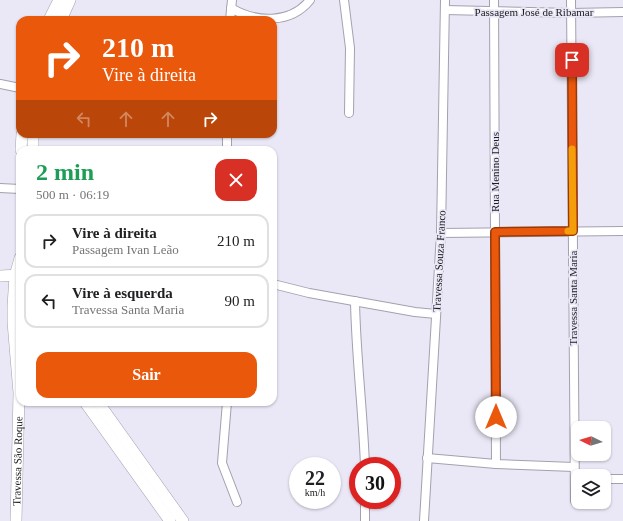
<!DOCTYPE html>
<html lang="pt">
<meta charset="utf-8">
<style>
:root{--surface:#fff;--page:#f2f2f2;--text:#202124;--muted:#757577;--line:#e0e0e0;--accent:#ea580c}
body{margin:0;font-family:"Times New Roman",serif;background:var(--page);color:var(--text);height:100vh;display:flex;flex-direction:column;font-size:15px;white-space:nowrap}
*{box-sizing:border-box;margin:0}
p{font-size:13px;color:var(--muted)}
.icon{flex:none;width:22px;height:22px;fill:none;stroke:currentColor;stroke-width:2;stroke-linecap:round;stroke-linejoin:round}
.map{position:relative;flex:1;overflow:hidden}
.side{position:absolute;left:16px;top:146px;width:261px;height:260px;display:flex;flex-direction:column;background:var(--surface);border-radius:12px;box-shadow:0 1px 3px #0004}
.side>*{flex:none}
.top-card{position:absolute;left:16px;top:16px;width:261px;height:122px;border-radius:12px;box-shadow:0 1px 3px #0004;background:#ea580c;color:#fff;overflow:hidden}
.needle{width:26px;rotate:275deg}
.tools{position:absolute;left:571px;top:421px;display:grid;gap:8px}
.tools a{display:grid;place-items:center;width:40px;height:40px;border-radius:8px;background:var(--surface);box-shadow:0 1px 3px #0004;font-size:20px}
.speed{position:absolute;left:289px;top:457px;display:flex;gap:8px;font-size:20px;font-weight:700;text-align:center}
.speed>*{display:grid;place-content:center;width:52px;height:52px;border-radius:50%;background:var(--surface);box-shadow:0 1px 3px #0004;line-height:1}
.speed small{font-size:10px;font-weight:400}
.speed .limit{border:6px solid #d22;background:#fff;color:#111}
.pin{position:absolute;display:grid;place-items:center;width:34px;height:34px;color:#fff;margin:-17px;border-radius:8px;box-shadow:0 2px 6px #0006}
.me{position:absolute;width:44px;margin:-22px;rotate:0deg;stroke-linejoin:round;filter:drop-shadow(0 0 3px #0008)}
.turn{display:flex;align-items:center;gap:14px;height:84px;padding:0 20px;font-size:18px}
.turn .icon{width:52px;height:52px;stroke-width:2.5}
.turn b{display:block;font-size:28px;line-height:34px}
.lanes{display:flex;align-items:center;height:38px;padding:0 20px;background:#0003;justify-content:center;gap:20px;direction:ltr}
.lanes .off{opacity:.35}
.round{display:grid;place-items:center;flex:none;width:42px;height:42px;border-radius:12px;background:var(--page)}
.headline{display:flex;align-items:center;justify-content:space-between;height:68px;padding:0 20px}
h1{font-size:24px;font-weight:600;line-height:30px;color:#1e9e55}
.action{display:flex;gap:8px;margin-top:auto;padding:8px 20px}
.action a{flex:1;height:46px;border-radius:12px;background:var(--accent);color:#fff;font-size:16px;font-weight:600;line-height:46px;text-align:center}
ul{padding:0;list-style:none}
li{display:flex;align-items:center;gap:12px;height:54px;margin:0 8px 6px;padding:0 12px;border:2px solid var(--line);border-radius:12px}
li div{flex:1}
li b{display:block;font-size:15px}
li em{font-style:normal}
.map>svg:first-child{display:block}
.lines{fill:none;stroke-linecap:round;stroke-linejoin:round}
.minor-casing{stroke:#a3a1ae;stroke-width:10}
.major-casing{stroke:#a3a1ae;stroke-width:12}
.minor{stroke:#fff;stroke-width:8}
.major{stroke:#fff;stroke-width:11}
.route-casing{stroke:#983908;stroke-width:10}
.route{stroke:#ea580c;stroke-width:7}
.slow{stroke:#f59e0b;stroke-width:7}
.labels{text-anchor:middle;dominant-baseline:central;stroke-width:3.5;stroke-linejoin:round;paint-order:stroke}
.street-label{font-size:11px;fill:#1c1b20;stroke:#eae8f6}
</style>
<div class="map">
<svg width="623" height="521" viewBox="0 0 623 521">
<rect width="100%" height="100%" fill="#eae8f6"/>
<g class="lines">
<!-- minor casing -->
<g class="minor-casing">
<g id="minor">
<polyline points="344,0 350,48 349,113"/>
<polyline points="494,0 496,464"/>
<polyline points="571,0 575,501"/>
<path d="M231,8C256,23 291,24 310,0"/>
<polyline points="445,10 571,13 623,12"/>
<polyline points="230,20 232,0"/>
<polyline points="0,84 20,88"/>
<polyline points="227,134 227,150"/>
<polyline points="0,188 20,189"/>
<polyline points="441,233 623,231"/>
<polyline points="273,284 309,293 415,312 436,314"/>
<path d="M355,301C356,356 363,411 365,466"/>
<polyline points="227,402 222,463 237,502"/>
<polyline points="427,458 496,464 574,467"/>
<polyline points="604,479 623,479"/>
<polyline points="365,500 365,521"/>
<polyline points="424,521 441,233 445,0"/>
</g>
</g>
<!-- major casing -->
<g class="major-casing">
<g id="major">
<polyline points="49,20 59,0"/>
<polyline points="61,20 70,0"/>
<polyline points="33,134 33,150"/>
<polyline points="21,150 22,134"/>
<polyline points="0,276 20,275"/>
<polyline points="85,402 170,521"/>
<polyline points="98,402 183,521"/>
<path id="s1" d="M16,521L19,393L13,322V306L15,276L20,258"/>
</g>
</g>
<!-- minor -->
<use href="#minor" class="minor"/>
<!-- major -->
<use href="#major" class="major"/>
</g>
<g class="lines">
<!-- route casing -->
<g class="route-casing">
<polyline id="route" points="496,417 495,232 573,231 572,60"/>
</g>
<!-- route -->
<use href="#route" class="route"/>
<!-- slow -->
<polyline class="slow" points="568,231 573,231 572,149"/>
</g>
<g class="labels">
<!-- street labels -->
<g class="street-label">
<text x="534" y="12">Passagem José de Ribamar</text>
<text transform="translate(495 172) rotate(-90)">Rua Menino Deus</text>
<text transform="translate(439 261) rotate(-87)">Travessa Souza Franco</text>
<text transform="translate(573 298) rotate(-90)">Travessa Santa Maria</text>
<text stroke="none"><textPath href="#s1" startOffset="60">Travessa São Roque</textPath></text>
</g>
</g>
</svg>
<div class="tools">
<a><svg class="needle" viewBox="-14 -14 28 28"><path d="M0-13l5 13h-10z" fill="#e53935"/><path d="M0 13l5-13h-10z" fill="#757577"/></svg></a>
<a><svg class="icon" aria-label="layers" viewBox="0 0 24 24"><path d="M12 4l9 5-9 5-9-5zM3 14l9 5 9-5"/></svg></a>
</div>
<div class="speed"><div>22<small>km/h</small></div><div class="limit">30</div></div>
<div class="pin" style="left:572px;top:60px;background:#d93025"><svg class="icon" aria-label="arrive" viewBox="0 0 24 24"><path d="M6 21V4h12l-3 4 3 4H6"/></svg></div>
<svg class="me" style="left:496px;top:417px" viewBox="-20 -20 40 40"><circle r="19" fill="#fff"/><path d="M0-13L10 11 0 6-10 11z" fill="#ea580c"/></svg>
<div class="top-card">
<div class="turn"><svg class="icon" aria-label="right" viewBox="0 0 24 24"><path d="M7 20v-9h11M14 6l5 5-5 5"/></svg><div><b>210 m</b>Vire à direita</div></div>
<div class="lanes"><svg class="icon off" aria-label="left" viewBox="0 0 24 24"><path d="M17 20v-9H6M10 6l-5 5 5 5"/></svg><svg class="icon off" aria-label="ahead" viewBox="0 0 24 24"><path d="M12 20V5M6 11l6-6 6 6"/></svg><svg class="icon off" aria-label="ahead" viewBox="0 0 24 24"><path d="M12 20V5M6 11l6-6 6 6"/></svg><svg class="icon" aria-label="right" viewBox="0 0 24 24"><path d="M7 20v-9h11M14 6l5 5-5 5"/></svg></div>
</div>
<section class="side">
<div class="headline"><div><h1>2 min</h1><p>500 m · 06:19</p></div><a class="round" style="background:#d93025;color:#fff"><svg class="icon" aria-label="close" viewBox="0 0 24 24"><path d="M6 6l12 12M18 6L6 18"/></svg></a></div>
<ul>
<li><svg class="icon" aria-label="right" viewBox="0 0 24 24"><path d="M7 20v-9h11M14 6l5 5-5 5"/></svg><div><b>Vire à direita</b><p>Passagem Ivan Leão</p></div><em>210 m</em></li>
<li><svg class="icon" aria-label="left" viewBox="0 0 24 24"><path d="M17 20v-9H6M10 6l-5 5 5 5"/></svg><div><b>Vire à esquerda</b><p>Travessa Santa Maria</p></div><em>90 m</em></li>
</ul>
<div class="action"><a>Sair</a></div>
</section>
</div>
